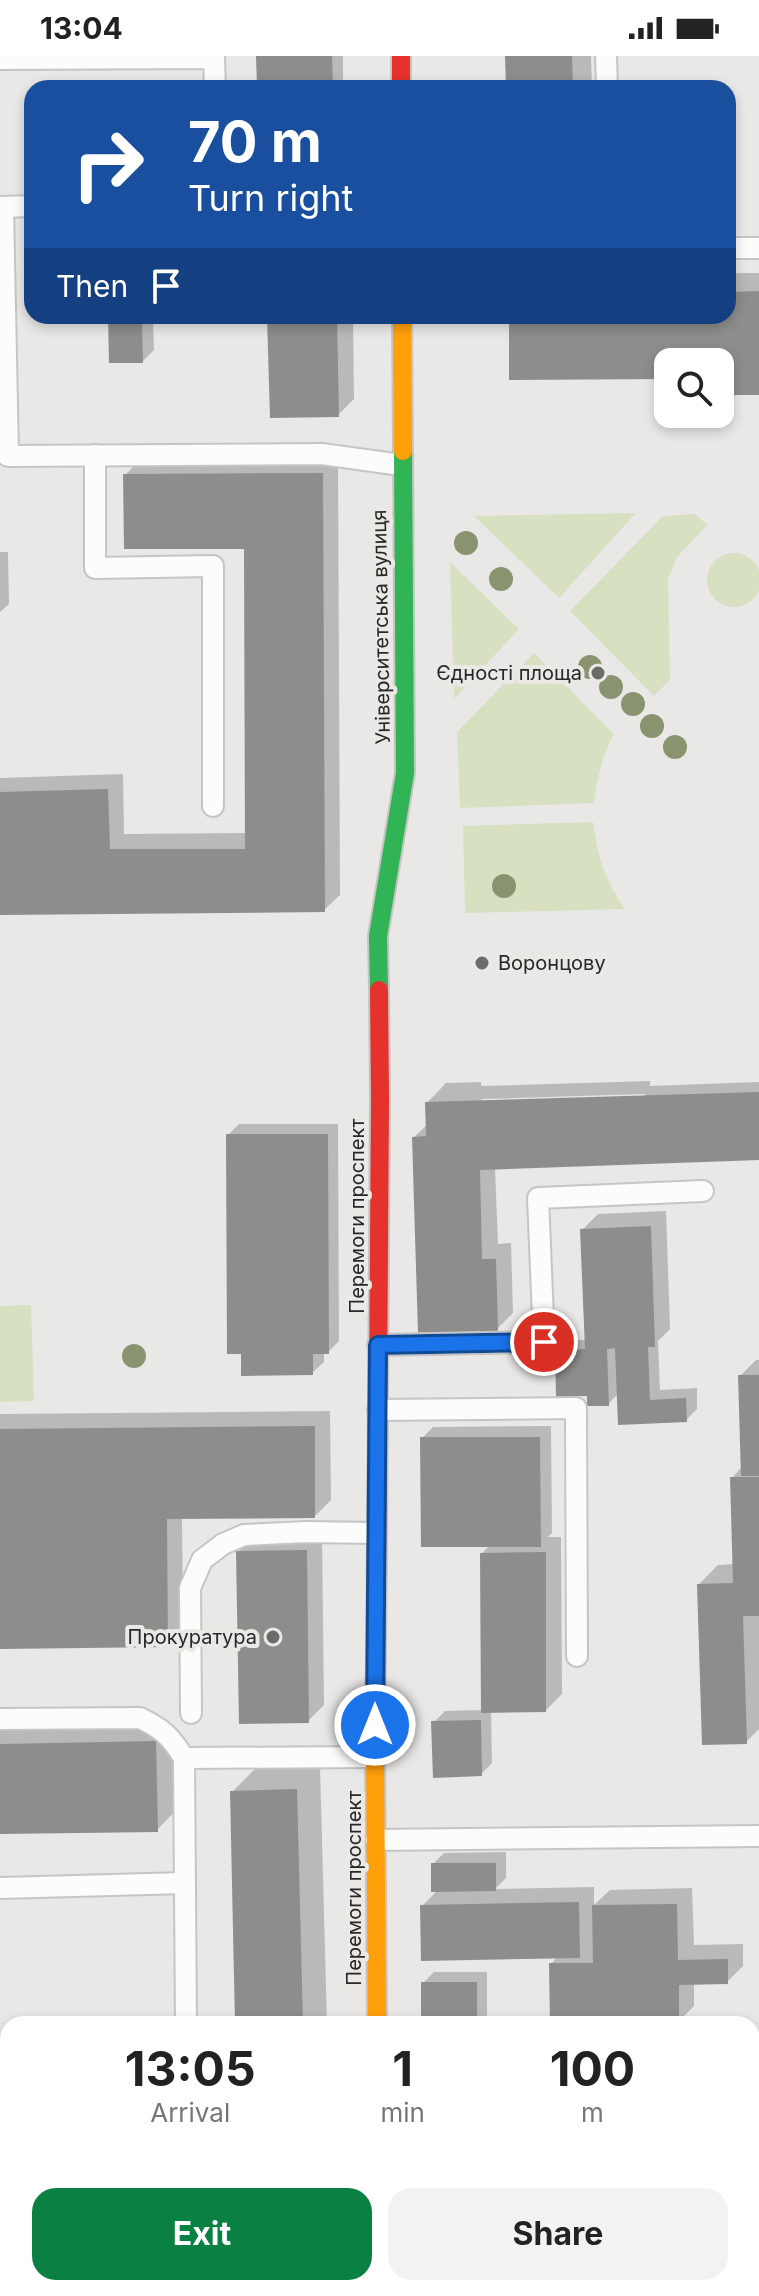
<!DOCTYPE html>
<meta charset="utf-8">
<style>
:root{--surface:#fff;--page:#f2f2f2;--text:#222;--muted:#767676;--accent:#0b8043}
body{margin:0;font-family:Inter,sans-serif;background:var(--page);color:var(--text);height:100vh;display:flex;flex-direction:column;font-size:30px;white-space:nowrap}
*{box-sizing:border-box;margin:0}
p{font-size:26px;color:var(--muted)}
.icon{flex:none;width:44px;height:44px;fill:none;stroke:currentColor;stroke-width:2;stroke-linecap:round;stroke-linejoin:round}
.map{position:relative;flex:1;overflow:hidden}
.details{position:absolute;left:0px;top:1960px;width:760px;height:280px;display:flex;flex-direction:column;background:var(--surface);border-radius:24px 24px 0 0;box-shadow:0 4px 12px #0003}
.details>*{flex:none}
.guide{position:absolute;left:24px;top:24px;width:712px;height:244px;border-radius:24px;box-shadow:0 4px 12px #0003;background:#1a4fa0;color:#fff;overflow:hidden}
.controls{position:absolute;left:654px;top:292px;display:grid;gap:16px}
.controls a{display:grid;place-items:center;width:80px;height:80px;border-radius:16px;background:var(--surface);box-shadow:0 4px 12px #0003;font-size:40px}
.pin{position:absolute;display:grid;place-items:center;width:68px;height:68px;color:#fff;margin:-34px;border:4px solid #fff;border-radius:50%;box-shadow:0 2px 8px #0007}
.me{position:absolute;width:88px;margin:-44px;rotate:0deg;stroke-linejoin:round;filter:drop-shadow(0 0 6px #0008)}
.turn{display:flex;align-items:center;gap:28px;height:168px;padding:0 32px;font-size:36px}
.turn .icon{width:104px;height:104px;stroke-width:2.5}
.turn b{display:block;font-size:56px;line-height:68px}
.then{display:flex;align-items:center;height:76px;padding:0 32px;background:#0003;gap:16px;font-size:30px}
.eta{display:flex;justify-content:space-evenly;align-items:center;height:136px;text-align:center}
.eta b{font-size:48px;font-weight:700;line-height:56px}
.cta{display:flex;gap:16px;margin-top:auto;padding:16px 32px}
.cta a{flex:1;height:92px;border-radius:24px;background:var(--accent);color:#fff;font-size:32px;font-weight:700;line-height:92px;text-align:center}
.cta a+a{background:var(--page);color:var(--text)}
.status{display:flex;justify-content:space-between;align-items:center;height:56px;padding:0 40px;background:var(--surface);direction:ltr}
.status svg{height:22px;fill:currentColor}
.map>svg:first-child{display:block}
.green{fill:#d7e1c2}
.shadow{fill:#0003;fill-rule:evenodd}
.building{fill:#8e8d8c}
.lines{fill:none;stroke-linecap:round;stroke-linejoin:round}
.lane-casing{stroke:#c6c5c4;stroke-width:24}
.fast-casing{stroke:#c6c5c4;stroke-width:22}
.slow-casing{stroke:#c6c5c4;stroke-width:22}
.jam-casing{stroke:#c6c5c4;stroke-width:22}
.lane{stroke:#fcfcfb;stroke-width:20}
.fast{stroke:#30b455;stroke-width:18}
.slow{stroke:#ff9f0a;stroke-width:18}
.jam{stroke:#e5322d;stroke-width:18}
.tree{fill:#8a9370}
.route-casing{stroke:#114b97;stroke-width:20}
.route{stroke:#1a73e8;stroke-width:14}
.poi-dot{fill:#6c6b6a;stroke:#eae9e6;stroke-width:3}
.labels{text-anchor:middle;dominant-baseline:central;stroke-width:8;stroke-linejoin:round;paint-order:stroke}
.street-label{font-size:20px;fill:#292827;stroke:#eae9e6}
.poi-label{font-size:20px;fill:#292827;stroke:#eae9e6;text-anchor:end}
</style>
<div class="status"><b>13:04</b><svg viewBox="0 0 49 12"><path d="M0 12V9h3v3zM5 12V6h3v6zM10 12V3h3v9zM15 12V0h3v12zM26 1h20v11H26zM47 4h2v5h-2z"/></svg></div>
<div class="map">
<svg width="759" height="2240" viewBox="0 0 759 2240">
<rect width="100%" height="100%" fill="#e9e8e7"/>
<!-- green -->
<g class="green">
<polygon points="636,457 559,542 474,460"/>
<polygon points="695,458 707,469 677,501 668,523 670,624 654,640 570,555 663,460"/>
<circle cx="734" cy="524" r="27"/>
<polygon points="450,506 519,573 454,643"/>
<path d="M534,597L614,678C602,700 597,723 594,747L460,752L457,676Z"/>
<path d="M593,766C599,805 603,820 625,853L465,857L463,770Z"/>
<polygon points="31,1249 34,1345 0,1346 0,1250"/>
</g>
<!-- shadow -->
<g class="shadow">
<polygon points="258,0 343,0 343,32 259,32"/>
<polygon points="507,0 591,0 592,32 508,32"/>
<polygon points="728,217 759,217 759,337 720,338 720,306 668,306 668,321 511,260 728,260"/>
<polygon points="110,260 175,260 153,262 154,294 143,305"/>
<polygon points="270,260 353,260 354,343 338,359"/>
<polygon points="338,402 340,839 324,854 0,857 0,722 123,718 124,778 247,777 246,491 125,419 141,403"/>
<polygon points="0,496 8,496 9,548 0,556"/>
<path d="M650,1025V1030L759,1026V1102L495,1112L498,1188L511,1187L513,1257L497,1273L414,1081L428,1068L427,1047L446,1027L481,1026V1030ZM645,1038V1042L482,1047V1043Z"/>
<polygon points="239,1068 338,1068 339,1285 328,1296 324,1296 324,1306 312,1317 228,1079"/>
<polygon points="666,1155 670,1273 658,1285 660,1334 697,1332 697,1353 686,1364 619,1337 608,1348 589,1338 557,1295 568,1284 586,1284 582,1174 598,1158"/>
<polygon points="756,1304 759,1304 759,1673 746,1686 699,1528 718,1509 734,1508 732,1422 742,1411 740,1320"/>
<polygon points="330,1355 331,1444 315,1460 182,1461 183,1573 167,1589 0,1591 0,1358"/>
<polygon points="551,1370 552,1477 548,1481 561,1481 562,1638 546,1654 491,1655 492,1707 481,1718 434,1666 445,1655 483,1654 482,1497 490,1489 422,1382 433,1371"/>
<polygon points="322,1479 324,1649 308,1665 238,1496 254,1480"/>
<polygon points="172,1670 181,1749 157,1774 0,1776 0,1673"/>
<polygon points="320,1710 327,1968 237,1968 232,1736 256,1712"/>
<polygon points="506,1796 506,1822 495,1833 594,1831 594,1849 610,1834 692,1832 694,1889 743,1888 743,1910 727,1926 694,1927 694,1950 678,1966 552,1968 551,1908 558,1900 422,1850 438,1834 433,1808 444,1797"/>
<polygon points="434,1916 487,1916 487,1968 423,1968 423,1927"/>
<polygon points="752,1987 755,2030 752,2033"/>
<polygon points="0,2211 8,2211 8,2232 23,2232 23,2240 0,2240"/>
<polygon points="32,2232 102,2232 102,2234 96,2240 32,2240"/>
<polygon points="211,2232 321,2232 313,2240 203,2240"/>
<rect x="425" y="2232" width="108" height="8"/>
<polygon points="645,2232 733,2232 734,2240 642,2240 642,2235"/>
</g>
<!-- building -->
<g class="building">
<polygon points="256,0 332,0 333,32 257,32"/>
<polygon points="505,0 572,0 573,32 506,32"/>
<polygon points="759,235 759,339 720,339 720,306 668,306 668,323 509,324 509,260 728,260 728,236"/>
<polygon points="108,260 174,260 174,264 142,265 143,307 109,307"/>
<polygon points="267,260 337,260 339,361 270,362"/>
<polygon points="323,417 325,856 0,859 0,736 108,733 110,793 245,793 244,493 124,493 123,418"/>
<polygon points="759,1036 759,1104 480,1114 482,1203 496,1203 498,1275 418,1277 412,1081 426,1080 425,1046"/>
<polygon points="226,1078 328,1078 329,1298 313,1298 313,1319 241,1320 241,1298 227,1298"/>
<polygon points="651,1170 655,1291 648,1291 650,1344 686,1342 687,1366 618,1369 615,1292 607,1293 609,1350 587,1350 587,1340 556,1341 555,1295 585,1293 580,1173"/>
<polygon points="738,1319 759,1319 759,1420 741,1420"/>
<polygon points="315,1370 315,1462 167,1463 168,1591 0,1593 0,1373"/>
<polygon points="420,1381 540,1381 541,1491 421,1491"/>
<polygon points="730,1421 759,1421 759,1560 743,1560 747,1688 702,1689 697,1528 733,1527"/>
<polygon points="307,1494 309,1667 239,1668 236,1495"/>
<polygon points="546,1496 546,1656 481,1657 480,1497"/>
<polygon points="481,1664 482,1720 433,1722 431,1665"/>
<polygon points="156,1685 158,1776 0,1778 0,1688"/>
<polygon points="297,1733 303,1968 235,1968 230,1735"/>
<polygon points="431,1807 496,1807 496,1835 431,1836"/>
<polygon points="579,1846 580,1902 421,1905 420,1849"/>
<polygon points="677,1848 678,1904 728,1903 728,1928 679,1929 679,1968 550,1968 549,1907 593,1907 592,1849"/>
<rect x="421" y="1926" width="56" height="42"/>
<polygon points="0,2215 8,2215 8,2232 18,2232 18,2240 0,2240"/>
<rect x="30" y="2232" width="57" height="8"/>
<rect x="242" y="2232" width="67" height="8"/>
<rect x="423" y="2232" width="105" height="8"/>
<polygon points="658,2232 718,2232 718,2240 640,2240 640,2234 658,2234"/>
</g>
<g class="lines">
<!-- lane casing -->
<g class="lane-casing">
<g id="lane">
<polyline points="606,0 607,32"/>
<polyline points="0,3 214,2 215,32"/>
<polyline points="0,151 32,150"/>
<polyline points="3,151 8,400 322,398 401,409"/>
<polyline points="728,192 759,192"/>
<polyline points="95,399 95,512 213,510 213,750"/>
<polyline points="378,1289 544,1286 538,1142 703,1135"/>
<polyline points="378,1354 576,1352 577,1600"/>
<polyline points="191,1657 190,1532 202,1504 223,1488 244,1479 306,1476 376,1477"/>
<path d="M0,1663L140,1662C163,1673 171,1681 184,1702L375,1701"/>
<polyline points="184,1702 186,1968"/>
<polyline points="376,1784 759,1780"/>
<polyline points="0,1832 185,1827"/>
<polyline points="166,2240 170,2232"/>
</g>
</g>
<!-- fast casing -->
<g class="fast-casing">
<g id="fast">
<polyline points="379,934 378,880 405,717 403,395"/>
<polyline points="380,2232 380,2240"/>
</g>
</g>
<!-- slow casing -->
<g class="slow-casing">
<g id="slow">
<polyline points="402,260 403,395"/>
<polyline points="377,1484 375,1701 377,1968"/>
</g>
</g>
<!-- jam casing -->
<g class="jam-casing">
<g id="jam">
<polyline points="401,0 401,32"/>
<polyline points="377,1484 380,1042 379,934"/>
</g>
</g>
<!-- lane -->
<use href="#lane" class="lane"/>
<!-- fast -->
<use href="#fast" class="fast"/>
<!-- slow -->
<use href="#slow" class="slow"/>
<!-- jam -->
<use href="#jam" class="jam"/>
</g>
<!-- trees -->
<g class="tree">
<circle cx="466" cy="487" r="12"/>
<circle cx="501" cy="523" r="12"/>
<circle cx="590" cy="611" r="12"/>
<circle cx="611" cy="631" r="12"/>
<circle cx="633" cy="648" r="12"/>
<circle cx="652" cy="670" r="12"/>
<circle cx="675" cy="691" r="12"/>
<circle cx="504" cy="830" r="12"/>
<circle cx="134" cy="1300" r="12"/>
</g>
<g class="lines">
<!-- route casing -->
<g class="route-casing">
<polyline id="route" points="375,1669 378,1289 544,1286"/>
</g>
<!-- route -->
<use href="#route" class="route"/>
</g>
<!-- markers -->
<g class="poi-dot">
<circle cx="598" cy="617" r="8"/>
<circle cx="482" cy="907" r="8"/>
<circle cx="273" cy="1581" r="8"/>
</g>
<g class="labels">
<!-- street labels -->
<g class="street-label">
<text transform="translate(381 571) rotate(-91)">Університетська вулиця</text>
<text transform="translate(357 1160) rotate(-90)">Перемоги проспект</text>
<text transform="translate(354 1832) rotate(-90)">Перемоги проспект</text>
</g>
<!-- poi labels -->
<g class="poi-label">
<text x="582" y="617">Єдності площа</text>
<text x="498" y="907" text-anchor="start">Воронцову</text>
<text x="257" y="1581">Прокуратура</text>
</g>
</g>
</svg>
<div class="controls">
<a><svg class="icon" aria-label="search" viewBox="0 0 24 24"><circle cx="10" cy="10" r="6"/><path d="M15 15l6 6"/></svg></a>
</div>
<div class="pin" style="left:544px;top:1286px;background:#d93025"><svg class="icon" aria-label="arrive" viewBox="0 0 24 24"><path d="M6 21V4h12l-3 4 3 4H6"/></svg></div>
<svg class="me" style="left:375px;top:1669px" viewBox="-20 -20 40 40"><circle r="17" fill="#1a73e8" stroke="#fff" stroke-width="3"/><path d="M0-11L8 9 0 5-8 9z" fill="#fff"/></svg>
<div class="guide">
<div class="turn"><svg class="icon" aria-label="right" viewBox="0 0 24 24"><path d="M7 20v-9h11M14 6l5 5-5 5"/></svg><div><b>70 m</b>Turn right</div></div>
<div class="then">Then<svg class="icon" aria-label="arrive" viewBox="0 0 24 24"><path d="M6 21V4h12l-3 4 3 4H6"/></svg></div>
</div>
<section class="details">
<div class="eta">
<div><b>13:05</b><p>Arrival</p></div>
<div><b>1</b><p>min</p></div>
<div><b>100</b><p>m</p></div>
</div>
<div class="cta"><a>Exit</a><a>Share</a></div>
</section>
</div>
